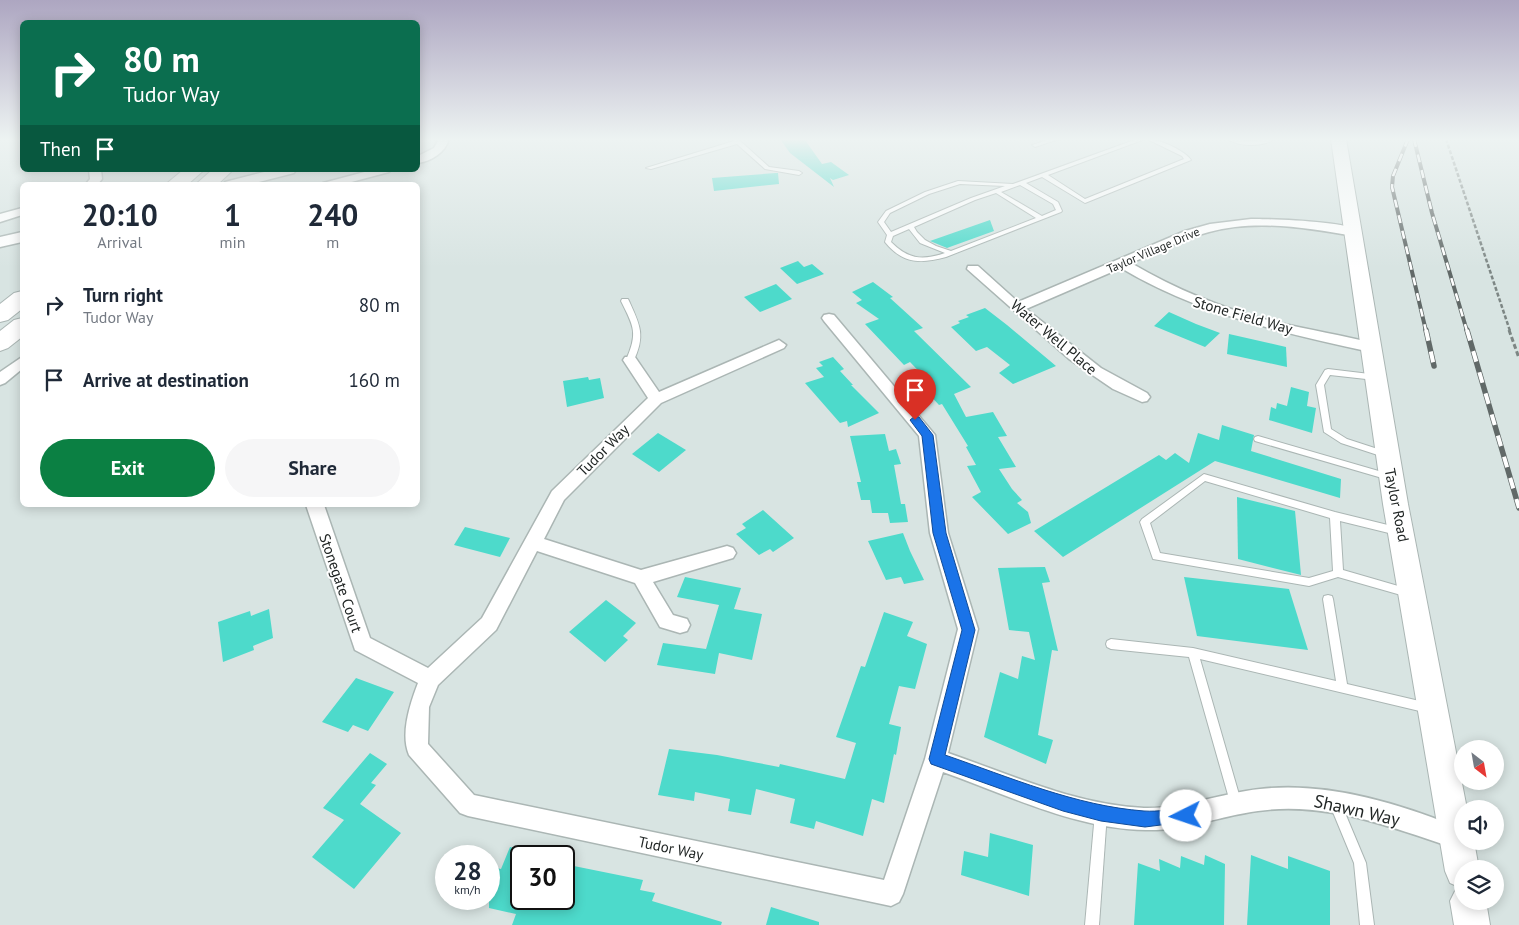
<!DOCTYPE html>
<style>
:root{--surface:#fff;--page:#f6f6f7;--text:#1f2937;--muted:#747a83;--accent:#0b8043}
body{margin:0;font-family:"PT Sans",sans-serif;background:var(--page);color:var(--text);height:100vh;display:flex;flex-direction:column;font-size:19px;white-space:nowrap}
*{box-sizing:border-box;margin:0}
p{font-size:16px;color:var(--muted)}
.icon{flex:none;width:28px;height:28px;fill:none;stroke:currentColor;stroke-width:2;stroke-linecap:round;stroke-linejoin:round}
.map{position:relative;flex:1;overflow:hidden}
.drawer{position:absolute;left:20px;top:182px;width:400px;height:325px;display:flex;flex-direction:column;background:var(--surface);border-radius:8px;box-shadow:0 2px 12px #0003}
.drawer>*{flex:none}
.hud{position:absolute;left:20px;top:20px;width:400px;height:152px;border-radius:8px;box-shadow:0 2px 12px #0003;background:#0b6e4f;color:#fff;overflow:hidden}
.needle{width:32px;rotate:149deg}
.controls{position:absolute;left:1454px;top:740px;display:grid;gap:10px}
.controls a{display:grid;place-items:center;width:50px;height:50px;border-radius:50%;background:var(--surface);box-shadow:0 2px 12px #0003;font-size:25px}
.speed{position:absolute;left:435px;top:845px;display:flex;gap:10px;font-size:25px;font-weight:700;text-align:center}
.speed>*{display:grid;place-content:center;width:65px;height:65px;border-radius:50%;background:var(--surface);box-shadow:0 2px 12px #0003;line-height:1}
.speed small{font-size:12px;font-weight:400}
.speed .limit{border:2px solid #111;border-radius:8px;background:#fff;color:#111}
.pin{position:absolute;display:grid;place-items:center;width:42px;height:42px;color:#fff;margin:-51px -21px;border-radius:50% 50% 50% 0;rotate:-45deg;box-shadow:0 0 5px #0007}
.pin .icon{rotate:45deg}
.me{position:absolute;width:55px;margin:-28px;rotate:266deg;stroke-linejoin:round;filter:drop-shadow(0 0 4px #0008)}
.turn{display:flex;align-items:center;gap:18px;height:105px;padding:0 20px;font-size:22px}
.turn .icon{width:65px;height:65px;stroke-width:2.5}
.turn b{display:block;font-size:35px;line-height:42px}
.then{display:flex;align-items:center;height:48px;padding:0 20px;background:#0003;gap:10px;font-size:19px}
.eta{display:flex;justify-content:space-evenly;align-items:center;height:85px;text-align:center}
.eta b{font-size:30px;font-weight:700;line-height:35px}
.button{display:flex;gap:10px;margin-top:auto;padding:10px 20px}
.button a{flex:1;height:58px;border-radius:30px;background:var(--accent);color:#fff;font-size:20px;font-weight:700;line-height:58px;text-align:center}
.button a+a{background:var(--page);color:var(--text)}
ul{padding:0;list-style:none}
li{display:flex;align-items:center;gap:15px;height:75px;padding:0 20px}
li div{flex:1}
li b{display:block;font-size:19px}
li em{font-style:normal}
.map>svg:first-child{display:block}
.building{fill:#4ddacb}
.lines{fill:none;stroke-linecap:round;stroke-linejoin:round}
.service-casing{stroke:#abb6b4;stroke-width:2}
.minor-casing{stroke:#abb6b4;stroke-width:3}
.tertiary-casing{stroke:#abb6b4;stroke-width:3}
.secondary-casing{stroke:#abb6b4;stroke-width:2}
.motorway-casing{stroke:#abb6b4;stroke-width:2}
.path-far1{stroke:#7d8684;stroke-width:2.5;stroke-dasharray:4 2;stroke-linecap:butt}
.path{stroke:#7d8684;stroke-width:3;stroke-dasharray:5 2.5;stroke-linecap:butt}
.service{fill:#fff;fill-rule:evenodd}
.minor{fill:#fff;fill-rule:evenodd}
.tertiary{fill:#fff;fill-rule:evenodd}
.secondary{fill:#fff;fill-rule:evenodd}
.motorway{fill:#fff;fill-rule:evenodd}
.rail-far1-casing{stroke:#616968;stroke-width:4}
.rail-casing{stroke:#616968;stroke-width:5.5}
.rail-far1{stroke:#fff;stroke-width:2.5;stroke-dasharray:8;stroke-linecap:butt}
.rail{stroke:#fff;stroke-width:4;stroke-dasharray:11;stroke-linecap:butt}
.route{fill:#1a73e8;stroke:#114b97}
.labels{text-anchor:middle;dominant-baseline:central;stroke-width:4;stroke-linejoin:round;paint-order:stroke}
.far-street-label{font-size:12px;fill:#212625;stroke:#fff}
.street-label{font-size:15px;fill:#212625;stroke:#fff}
.near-street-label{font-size:18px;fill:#212625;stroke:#fff}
</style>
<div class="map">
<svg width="1519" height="925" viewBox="0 0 1519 925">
<rect width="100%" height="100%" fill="#d8e4e2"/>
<!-- building -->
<g class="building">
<polygon points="780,139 805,140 822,164 831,162 849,175 833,180 830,178 834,187 790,153"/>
<polygon points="776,173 778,173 779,184 714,191 712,178"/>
<polygon points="990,220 994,231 947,248 930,241"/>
<polygon points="798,261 804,267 812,264 824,274 797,284 780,268"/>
<polygon points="873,282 893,297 890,298 923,328 914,331 971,387 954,394 966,417 993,412 1007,436 998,437 1016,467 999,469 1012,489 1022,500 1017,503 1028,512 1031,523 1008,534 972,497 981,492 967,466 976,465 966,447 968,446 942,404 939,405 926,391 935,388 910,362 904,365 865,324 879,319 856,303 862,300 852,292"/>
<polygon points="776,284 792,299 760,312 744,297"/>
<polygon points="985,308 1007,325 1056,366 1013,384 999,373 1010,365 987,347 976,351 951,327 960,323 958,321 969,317 966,315"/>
<polygon points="1169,312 1196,324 1220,333 1205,347 1154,326"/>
<polygon points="1229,334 1286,347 1287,367 1227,354"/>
<polygon points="833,357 844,369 840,371 853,385 851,385 879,413 848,427 847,421 840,423 805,383 824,377 816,368 823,366 819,362"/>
<polygon points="588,377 589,380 600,378 604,398 567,407 563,381"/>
<polygon points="1291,387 1309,392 1307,406 1316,408 1312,433 1269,420 1271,407 1276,409 1277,403 1287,406"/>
<polygon points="1222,425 1254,435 1251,451 1341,479 1340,498 1215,461 1063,557 1034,531 1159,455 1166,460 1175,453 1189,463 1198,433 1219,440"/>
<polygon points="658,433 686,450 659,472 632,454"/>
<polygon points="885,434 889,451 896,449 901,464 894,465 901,504 905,504 908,522 890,523 888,513 872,513 870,500 861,500 857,482 861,482 850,436"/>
<polygon points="1237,497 1295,511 1301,575 1238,559"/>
<polygon points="763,510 794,538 773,552 770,549 759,555 736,534 746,528 742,524"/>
<polygon points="465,527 510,538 500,557 454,545"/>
<polygon points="903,533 910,551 924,580 904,584 901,577 886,580 868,541"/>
<polygon points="1045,567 1050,582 1042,583 1058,651 1052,650 1038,735 1053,740 1046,764 984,737 1000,672 1018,679 1022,656 1035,660 1029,632 1009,630 998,568"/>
<polygon points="685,577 741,588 734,609 762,614 752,660 719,653 715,674 657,665 663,643 706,649 719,605 677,597"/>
<polygon points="1184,577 1289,589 1308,650 1197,636"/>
<polygon points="606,600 636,623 623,636 628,640 605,662 569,632"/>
<polygon points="269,609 273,638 253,646 254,650 223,662 218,622 250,611 251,616"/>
<polygon points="884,612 913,622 907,636 927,644 915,689 899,686 889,724 901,727 896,755 894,754 884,803 872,799 863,836 816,821 814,829 790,823 795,799 756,789 751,815 728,811 730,799 695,792 694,801 658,795 669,749 717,755 779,767 780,764 845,779 856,743 836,737 861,666 865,667"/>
<polygon points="356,678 394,692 368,731 353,725 348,732 322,722"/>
<polygon points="370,753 387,764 371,783 376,785 360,804 401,833 354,889 312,857 344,820 323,808"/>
<polygon points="990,833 1033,845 1029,896 961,875 964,851 988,857"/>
<polygon points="510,847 521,849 521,899 564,899 564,864 643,880 640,890 655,893 652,901 722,922 721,925 512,925 516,914 489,908 489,866 501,869"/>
<polygon points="1205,855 1225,864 1224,925 1134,925 1138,863 1160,871 1159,859 1180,868 1181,856 1204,865"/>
<polygon points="1251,855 1288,869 1288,856 1330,871 1330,925 1247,925"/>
<polygon points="771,907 819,922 819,925 766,925"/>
</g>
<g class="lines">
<!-- service casing -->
<g class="service-casing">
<g id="service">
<polygon points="732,139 738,139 769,167 799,171 802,173 799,175 765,169 737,144 651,169 646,168 734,141"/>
<polygon points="1051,139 1059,139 1035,147 1032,145"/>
<path d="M1137,139H1145L1048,175L1085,199L1184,159L1182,156L1147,139C1159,139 1184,150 1191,160L1085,203L1042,177L1026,183L1058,202L1062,211L1061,212L946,257C920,264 903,264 885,242L887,235L878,222L886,211L925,192L958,181L1013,184ZM960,184L1005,186L971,198L891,232L884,222L890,213L929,194ZM1020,185L1053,204L1056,210L1042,216L1001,192ZM996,193L1036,218L951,251L936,246L925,240L917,232L914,227L975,200ZM909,229L920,243L945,253C922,261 908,259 891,242L893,236Z"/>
<path d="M1227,139L1251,141L1275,139C1262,147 1240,147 1227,139Z"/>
<path d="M622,299H628L629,301C640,325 646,336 633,362L630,363L626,360C638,333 634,327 621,301Z"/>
<polygon points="1328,369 1378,375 1379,377 1378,379 1375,380 1330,375 1324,385 1331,429 1347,439 1390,453 1391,455 1390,457 1387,458 1341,443 1324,432 1316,385 1325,370"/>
<polygon points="1258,436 1389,474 1392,475 1393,477 1392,479 1389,480 1255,441 1254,439 1255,437"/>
<path d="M1204,474L1335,512L1400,528L1402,531L1400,534L1397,535L1340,521L1343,570L1412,590L1413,593L1412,596L1408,597L1338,577L1309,586L1153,559L1140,522L1142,519ZM1205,481L1330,518L1333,571L1309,578L1160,553L1150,523Z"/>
<polygon points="1328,595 1332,596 1333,599 1347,684 1428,703 1432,704 1434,708 1432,712 1428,713 1200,659 1242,805 1240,809 1236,811 1232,809 1189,657 1111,649 1107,647 1106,644 1107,641 1111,639 1193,648 1336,681 1323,599 1324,596"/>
<polygon points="1336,799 1340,801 1366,863 1374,925 1360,925 1354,863 1330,805 1332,801"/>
<polygon points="1101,807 1105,809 1107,813 1099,925 1085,925 1095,813 1097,809"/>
</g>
</g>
<!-- minor casing -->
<g class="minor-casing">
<g id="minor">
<path d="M439,139H449C445,153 431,161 418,163V156L434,148Z"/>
<polygon points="89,170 101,170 102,179 97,185 85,185 90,179"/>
<polygon points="372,170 391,170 389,172 340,185 321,185 323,183"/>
<polygon points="22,208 22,215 0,222 0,214"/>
<path d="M1251,219C1269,219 1350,221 1360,232L1354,236C1307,228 1256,219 1209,232C1183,239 1157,252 1131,263C1177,290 1224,309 1275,322C1309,330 1343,335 1376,344L1378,347L1376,350L1371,352C1283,333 1198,314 1121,268L1026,309L1101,368L1147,393L1150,397L1147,401L1142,402L1113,389L1069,359L967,269L968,266H978L1018,302L1185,231L1210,224Z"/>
<path d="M829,314L834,315L935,435L948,533L978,629L948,753C1012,775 1076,805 1144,808C1184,809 1221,793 1260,789C1326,781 1402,804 1462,829V841H1467L1465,846L1457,849C1393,828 1327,801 1258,811C1220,816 1184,831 1146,830C1076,829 1008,795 943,772L903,894L899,902L891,906L468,816L460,813L409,755C400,734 410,704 418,683L355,650L306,505H324L370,638L428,668L482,618L552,491L648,398L623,360L625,357H635L659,392L779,340L786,345L784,348L661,403L564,500L544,539L641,570L727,546L733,548L736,553L733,558L653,582L673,615L687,619L690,625L687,631L680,633L660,627L635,583L537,551L496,630L438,685L429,707L428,744L474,795L884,880L925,759L958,629L930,533L919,436L824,321L822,318L824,315Z"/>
<polygon points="22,357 22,369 5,383 0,385 0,372"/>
</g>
</g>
<!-- tertiary casing -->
<g class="tertiary-casing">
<g id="tertiary">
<polygon points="272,170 296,170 294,173 247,185 223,185 225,182"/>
<polygon points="22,232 22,242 0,247 0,237"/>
</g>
</g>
<!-- secondary casing -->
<g class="secondary-casing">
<polygon id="secondary" points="1331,139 1346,139 1408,504 1467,809 1462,809 1462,841 1474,841 1479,869 1462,869 1462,901 1486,901 1490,925 1454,925 1450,901 1456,889 1459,887 1450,883 1445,871 1383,504"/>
</g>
<!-- motorway casing -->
<g class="motorway-casing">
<g id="motorway">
<polygon points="183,170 204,170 187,185 165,185"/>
<polygon points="212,170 233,170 217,185 195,185"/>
<polygon points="22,291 22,309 8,320 0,322 0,304 14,293"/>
<polygon points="22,318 22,337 8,348 0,351 0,331 14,320"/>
</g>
</g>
<!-- path-far1 -->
<polyline class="path-far1" points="1446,139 1510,331"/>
<!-- path -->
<polyline class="path" points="1509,330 1519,358"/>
<!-- service -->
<use href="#service" class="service"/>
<!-- minor -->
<use href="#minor" class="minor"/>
<!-- tertiary -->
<use href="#tertiary" class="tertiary"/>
<!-- secondary -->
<use href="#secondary" class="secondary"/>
<!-- motorway -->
<use href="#motorway" class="motorway"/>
<!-- rail-far1 casing -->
<g class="rail-far1-casing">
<g id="rail-far1">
<polyline points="1408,139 1393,176 1392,187 1426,331"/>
<polyline points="1414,139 1432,213 1467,331"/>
</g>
</g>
<!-- rail casing -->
<g class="rail-casing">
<g id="rail">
<polyline points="1426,330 1434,366"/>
<polyline points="1467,330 1519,508"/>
</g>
</g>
<!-- rail-far1 -->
<use href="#rail-far1" class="rail-far1"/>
<!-- rail -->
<use href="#rail" class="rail"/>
</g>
<!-- sky -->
<linearGradient id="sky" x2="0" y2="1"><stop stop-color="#ada6c1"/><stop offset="0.52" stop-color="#edf3f2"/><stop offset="1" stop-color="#edf3f2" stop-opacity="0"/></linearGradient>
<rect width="1519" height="268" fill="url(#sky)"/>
<!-- route -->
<path class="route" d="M915,416L919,417L933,435L946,533L975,630L945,755C1009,777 1076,806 1144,811C1158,812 1173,809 1186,808L1192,810L1194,816L1192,821L1145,827L1101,821L1063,811L931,764L929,759L962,630L933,533L922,436L910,420Z"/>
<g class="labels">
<!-- far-street labels -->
<g class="far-street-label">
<text transform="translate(1153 250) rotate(-23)">Taylor Village Drive</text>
</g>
<!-- street labels -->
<g class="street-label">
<text transform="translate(1243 315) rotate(16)">Stone Field Way</text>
<text transform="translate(1054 337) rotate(40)">Water Well Place</text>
<text transform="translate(603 450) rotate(-45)">Tudor Way</text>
<text transform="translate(1397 505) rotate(79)">Taylor Road</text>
<text transform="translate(341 583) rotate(71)">Stonegate Court</text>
<text transform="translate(671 848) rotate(12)">Tudor Way</text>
</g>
<!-- near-street labels -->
<g class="near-street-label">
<text transform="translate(1357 810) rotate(13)">Shawn Way</text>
</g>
</g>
</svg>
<div class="controls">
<a><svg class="needle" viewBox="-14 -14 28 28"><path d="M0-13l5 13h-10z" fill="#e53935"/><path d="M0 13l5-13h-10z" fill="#747a83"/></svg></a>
<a><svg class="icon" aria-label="sound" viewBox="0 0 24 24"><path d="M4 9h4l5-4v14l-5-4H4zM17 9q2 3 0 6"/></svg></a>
<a><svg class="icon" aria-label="layers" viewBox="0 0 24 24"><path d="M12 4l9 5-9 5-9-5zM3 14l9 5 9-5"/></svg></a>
</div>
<div class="speed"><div>28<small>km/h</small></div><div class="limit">30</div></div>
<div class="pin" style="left:915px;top:420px;background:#d93025"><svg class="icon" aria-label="arrive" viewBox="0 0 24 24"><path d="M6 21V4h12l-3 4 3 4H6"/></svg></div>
<svg class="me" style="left:1186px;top:816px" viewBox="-20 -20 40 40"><circle r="19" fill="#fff"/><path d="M0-13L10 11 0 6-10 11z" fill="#1a73e8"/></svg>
<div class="hud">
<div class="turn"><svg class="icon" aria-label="right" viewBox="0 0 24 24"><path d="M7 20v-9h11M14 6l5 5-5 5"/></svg><div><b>80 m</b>Tudor Way</div></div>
<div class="then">Then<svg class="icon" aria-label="arrive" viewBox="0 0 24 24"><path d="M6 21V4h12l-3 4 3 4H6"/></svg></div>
</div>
<section class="drawer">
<div class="eta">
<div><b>20:10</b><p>Arrival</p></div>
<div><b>1</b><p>min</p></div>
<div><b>240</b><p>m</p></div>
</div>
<ul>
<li><svg class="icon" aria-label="right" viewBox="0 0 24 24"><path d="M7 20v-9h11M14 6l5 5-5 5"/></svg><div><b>Turn right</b><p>Tudor Way</p></div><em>80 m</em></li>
<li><svg class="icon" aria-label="arrive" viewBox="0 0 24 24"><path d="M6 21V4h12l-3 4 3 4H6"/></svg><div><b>Arrive at destination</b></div><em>160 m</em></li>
</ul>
<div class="button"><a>Exit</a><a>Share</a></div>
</section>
</div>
